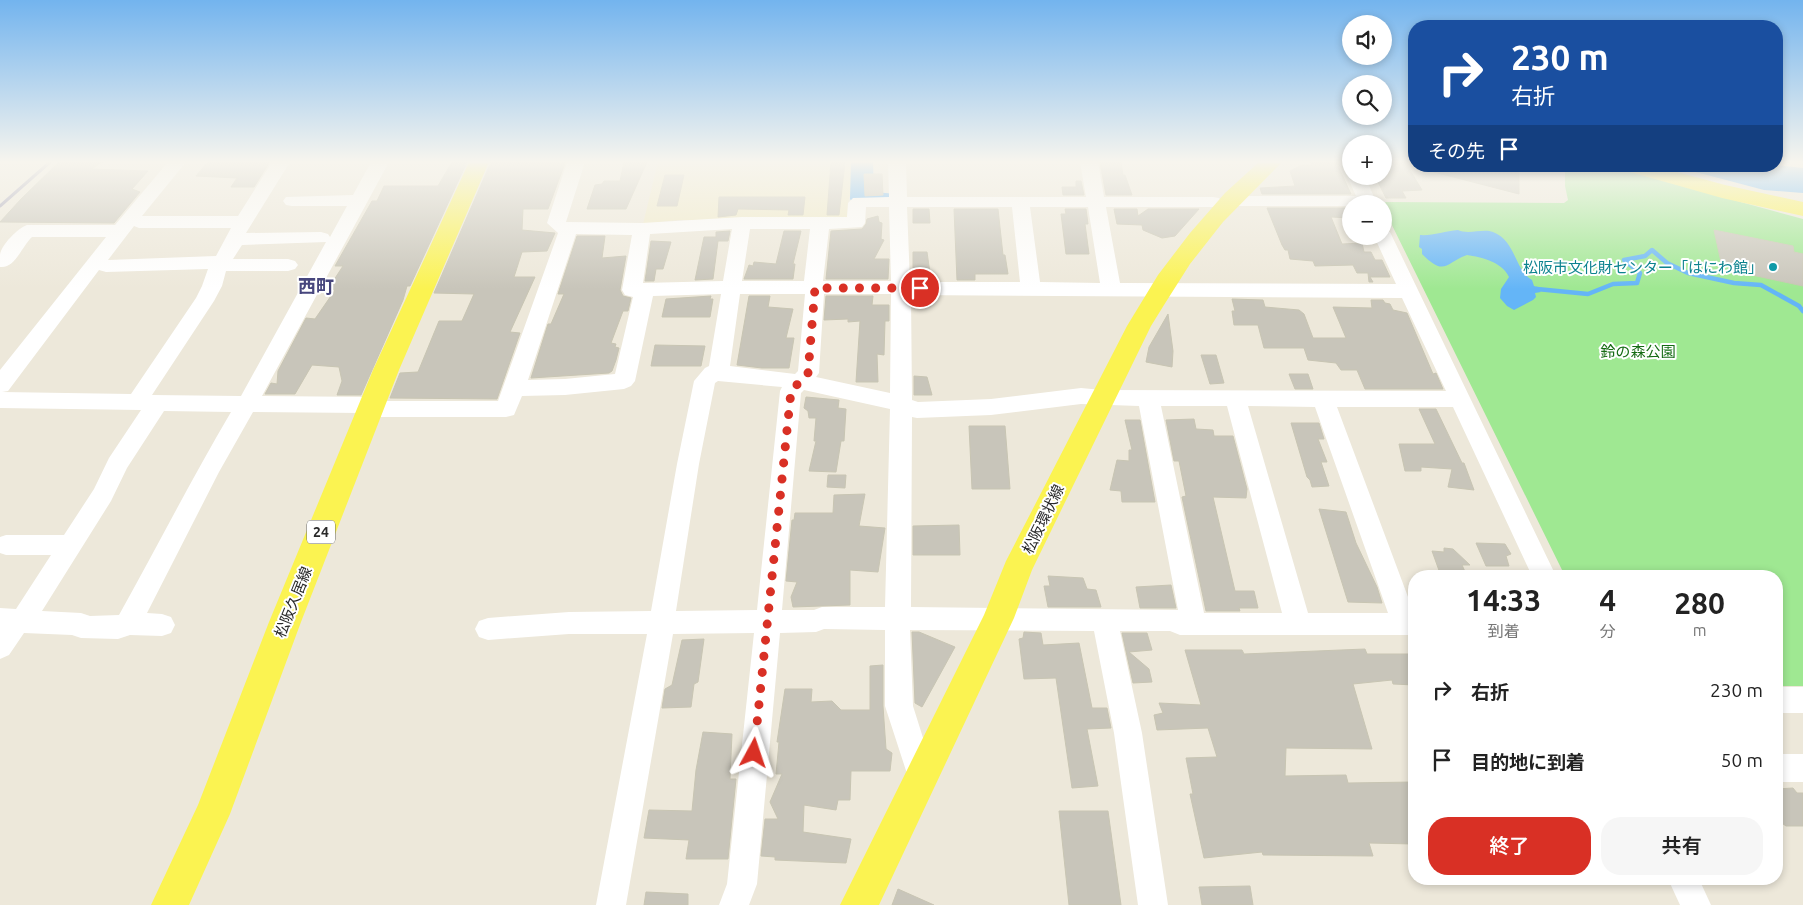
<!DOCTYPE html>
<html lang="ja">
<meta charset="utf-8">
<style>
:root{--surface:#fff;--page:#f6f6f6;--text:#222;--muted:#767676;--accent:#d93025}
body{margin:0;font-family:Ubuntu,"Noto Sans JP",sans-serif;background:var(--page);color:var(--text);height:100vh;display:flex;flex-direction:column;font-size:19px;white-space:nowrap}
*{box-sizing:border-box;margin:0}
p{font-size:16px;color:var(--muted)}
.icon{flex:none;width:28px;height:28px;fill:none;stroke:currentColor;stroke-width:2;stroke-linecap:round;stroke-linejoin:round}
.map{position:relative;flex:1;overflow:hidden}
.panel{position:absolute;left:1408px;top:570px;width:375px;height:315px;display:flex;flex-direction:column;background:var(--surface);border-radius:20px;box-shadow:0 2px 8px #0003}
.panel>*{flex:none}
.top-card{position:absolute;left:1408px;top:20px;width:375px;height:152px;border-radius:20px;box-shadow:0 2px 8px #0003;background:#1a4fa0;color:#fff;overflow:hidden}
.controls{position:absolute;left:1342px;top:15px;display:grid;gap:10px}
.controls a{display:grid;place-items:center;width:50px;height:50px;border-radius:50%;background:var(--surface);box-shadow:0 2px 8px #0003;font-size:25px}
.pin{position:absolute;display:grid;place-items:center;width:42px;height:42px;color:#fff;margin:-21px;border:2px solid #fff;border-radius:50%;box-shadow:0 1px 5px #0007}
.me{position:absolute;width:55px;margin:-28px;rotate:5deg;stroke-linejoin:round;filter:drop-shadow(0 0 4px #0008)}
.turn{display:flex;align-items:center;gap:18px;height:105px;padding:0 20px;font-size:22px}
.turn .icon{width:65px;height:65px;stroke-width:2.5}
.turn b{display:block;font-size:35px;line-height:42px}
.then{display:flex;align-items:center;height:48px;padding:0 20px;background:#0003;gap:10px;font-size:19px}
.eta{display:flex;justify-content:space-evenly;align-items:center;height:85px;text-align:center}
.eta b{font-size:30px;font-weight:600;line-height:35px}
.action{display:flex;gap:10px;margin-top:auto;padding:10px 20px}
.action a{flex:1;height:58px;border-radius:20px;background:var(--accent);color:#fff;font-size:20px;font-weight:600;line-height:58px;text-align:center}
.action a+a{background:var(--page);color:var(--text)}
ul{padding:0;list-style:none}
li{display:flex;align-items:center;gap:15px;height:70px;padding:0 20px}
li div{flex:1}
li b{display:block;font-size:19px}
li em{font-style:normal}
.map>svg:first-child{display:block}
.education{fill:#f0eac7}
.green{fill:#9fe892}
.water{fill:#64b5f7}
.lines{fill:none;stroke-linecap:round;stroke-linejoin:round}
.stream{stroke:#64b5f7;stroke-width:4.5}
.river{fill:#64b5f7;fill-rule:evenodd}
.building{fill:#c8c5ba;stroke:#c8c5b3}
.minor{fill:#fff;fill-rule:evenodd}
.major{fill:#fbf351;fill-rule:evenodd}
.rail{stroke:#9d9cb5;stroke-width:3}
.route{stroke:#d93025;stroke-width:9;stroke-dasharray:0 16.2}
.culture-dot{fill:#0f9aa8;stroke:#fff;stroke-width:2}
.labels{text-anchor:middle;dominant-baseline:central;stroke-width:4;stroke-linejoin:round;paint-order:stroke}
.shield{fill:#fff;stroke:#696969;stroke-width:1}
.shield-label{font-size:14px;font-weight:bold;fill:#292929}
.culture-label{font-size:15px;fill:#0d838f;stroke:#fff;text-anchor:end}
.park-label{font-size:15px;fill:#166b14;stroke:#fff}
.street-label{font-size:15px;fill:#292929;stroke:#fff}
.quarter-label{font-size:18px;font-weight:bold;fill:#47467d;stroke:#fff}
</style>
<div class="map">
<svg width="1803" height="905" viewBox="0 0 1803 905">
<rect width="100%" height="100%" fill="#ede8da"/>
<!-- education -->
<polygon class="education" points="658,162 859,162 860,197 849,197 847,220 678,220 643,224"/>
<!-- green -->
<polygon class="green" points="1565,166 1609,166 1803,219 1803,686 1776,686 1776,576 1565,576 1384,209 1384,204 1380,202 1564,203 1568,200 1565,186"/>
<!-- water -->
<g class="water">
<polygon points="1673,166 1725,166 1803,180 1803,193 1764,190"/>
<path d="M1458,230C1469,235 1483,228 1493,232C1516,241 1514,269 1532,280L1534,286L1538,287L1537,289L1541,292L1535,293L1536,297L1533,300L1514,310L1507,306L1500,298L1501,289L1509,277C1502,262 1482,257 1467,255C1445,263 1445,277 1422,254V249L1419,247L1420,235C1432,236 1445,231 1458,230Z"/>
</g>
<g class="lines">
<!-- stream -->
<polyline class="stream" points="1537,289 1588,294 1613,284 1637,283 1640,273 1624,260 1645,256 1652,250 1667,263 1688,273 1734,283 1761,285 1799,306 1803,311"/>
<!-- river -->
<g class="river">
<path d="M851,162H873L874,192L897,194L901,199L897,204C884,208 867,208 854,204L850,199Z"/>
<polygon points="1776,165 1803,168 1803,182 1704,174 1696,172 1693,167"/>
</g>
</g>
<!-- building -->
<g class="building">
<polygon points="59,162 103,162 91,169 148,171 132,189 140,192 114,223 0,222 21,199"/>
<polygon points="208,162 269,162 269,163 254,187 231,187 237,178 196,176"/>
<polygon points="452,162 467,162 410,286 407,286 403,300 361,395 337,395 342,381 339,367 312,365 295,394 265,394 271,383 277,384 278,371 306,318 315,319 335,290 328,289 343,266 335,266 372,201 377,201 384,186 438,186"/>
<polygon points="491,162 565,163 548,209 523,209 522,230 555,233 547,251 522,252 514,277 535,277 510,332 520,333 497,399 390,398 400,373 418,372 439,321 462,321 474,294 434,293"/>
<polygon points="624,162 647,162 626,209 587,209 595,185 602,184 604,181 620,181"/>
<polygon points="831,162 845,162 839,215 827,215"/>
<polygon points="1100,162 1121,162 1123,175 1125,175 1132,195 1106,195"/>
<polygon points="1310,162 1336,162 1351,194 1262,194 1260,188 1295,186 1290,171 1302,165 1312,165"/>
<polygon points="1384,162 1405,162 1422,190 1402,191 1406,198 1386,198 1375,176 1384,176"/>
<polygon points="1431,166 1519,166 1519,194 1430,171"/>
<polygon points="864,174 882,174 883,195 865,196"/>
<polygon points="665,175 684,175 677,206 657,206"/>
<polygon points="1076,181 1081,181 1084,195 1063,195 1062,187 1076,187"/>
<polygon points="719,197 805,197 803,215 788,215 789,210 738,209 736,215 718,217"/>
<polygon points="1267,208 1351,208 1351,218 1331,217 1342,244 1362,243 1364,252 1371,252 1375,260 1382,260 1390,277 1370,277 1373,282 1369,282 1368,273 1357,273 1353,265 1315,266 1313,261 1290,259 1288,250 1285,250 1282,245"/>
<polygon points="913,209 929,209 930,223 913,223"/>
<polygon points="954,209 998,209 1003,255 1005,255 1008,274 975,274 975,280 957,280"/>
<polygon points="1065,209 1086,209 1088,224 1085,224 1089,254 1066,254 1061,214 1066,214"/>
<polygon points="1114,209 1137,209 1138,216 1148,209 1199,209 1175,236 1162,238 1143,230 1142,225 1117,224"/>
<polygon points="878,216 879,222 882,223 881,239 884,240 874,259 889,259 888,279 826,279 831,231 862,229 866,224 867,219"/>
<polygon points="1714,230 1793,246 1794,252 1803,254 1803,286 1738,272 1735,265 1721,262"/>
<polygon points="730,231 728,241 718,241 713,279 695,280 704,237 716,237 716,232"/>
<polygon points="784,231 801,231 793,264 795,264 793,279 744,279 749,265 753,266 754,262 776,264"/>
<polygon points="577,236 605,236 602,258 626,256 620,290 623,296 631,298 628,311 623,311 611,343 616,344 615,347 619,348 616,360 612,371 609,373 531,378 548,324 551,324 564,294 558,294"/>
<polygon points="651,241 671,242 663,269 656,269 654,281 645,281"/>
<polygon points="913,252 927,252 931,280 913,280"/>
<polygon points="711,296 710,299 713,299 710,317 662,317 666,299"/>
<polygon points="749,296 770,296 768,307 793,309 786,338 794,338 789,368 762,368 737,365"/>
<polygon points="826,296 873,296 872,305 889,305 889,321 885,321 884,355 877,354 878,382 856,382 860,321 848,322 848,319 824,320"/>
<polygon points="1232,299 1263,300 1265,307 1299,310 1304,314 1313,338 1346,338 1333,307 1372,308 1371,300 1383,300 1385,303 1390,304 1393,310 1407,313 1433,374 1436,373 1443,389 1365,389 1357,370 1341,370 1336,363 1308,360 1304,348 1264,348 1258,325 1234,325 1232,311 1235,311"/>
<polygon points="1168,314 1173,351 1172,367 1146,362 1149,347"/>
<polygon points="655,345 705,346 701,366 651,366"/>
<polygon points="1201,355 1216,355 1224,383 1210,384"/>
<polygon points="1289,374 1308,374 1313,389 1295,389"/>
<polygon points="914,376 927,377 932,395 914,395"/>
<polygon points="806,397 839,400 838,408 846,409 844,441 841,441 836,472 809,471 816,441 814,441 816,418 809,418 808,411 804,408"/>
<polygon points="1419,409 1436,409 1462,463 1464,463 1474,490 1448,487 1452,469 1421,467 1421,471 1405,471 1399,444 1435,444"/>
<polygon points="1194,419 1196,429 1213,430 1214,436 1233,436 1247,489 1246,498 1213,497 1235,591 1254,591 1258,608 1239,608 1240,611 1206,611 1182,497 1186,496 1179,461 1174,461 1166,420"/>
<polygon points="1125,420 1140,420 1155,502 1122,502 1121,491 1110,490 1117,460 1129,461 1129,450 1132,450"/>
<polygon points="1291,423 1319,423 1324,439 1318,439 1327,462 1321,462 1329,486 1312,487 1310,480 1307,477"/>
<polygon points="969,426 1005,426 1010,489 972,489"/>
<polygon points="828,475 846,475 845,488 827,487"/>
<polygon points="865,494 859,526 885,528 878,572 850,570 850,605 793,607 791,597 797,582 786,581 792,520 794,520 795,513 833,513 834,495"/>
<polygon points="1319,509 1346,512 1356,543 1377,587 1382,603 1348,602"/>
<polygon points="959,525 960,555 913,555 913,526"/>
<polygon points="1476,543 1505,544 1511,554 1506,556 1509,566 1486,566"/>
<polygon points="1444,548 1453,549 1470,565 1462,565 1467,576 1441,576 1432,551 1444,552"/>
<polygon points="1048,576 1083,578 1087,589 1096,590 1101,607 1048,607 1044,586 1050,586"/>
<polygon points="1171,585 1176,608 1140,608 1136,587"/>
<polygon points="912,632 919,632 955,647 922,707 915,703"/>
<polygon points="1024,632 1041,633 1043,645 1079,643 1092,708 1107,708 1111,728 1087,729 1098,786 1072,788 1056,678 1024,679 1019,639 1023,638"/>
<polygon points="1122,633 1147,633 1152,650 1129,652 1149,669 1152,682 1133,683"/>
<polygon points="704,639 698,682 694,684 691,707 662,708 665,689 672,685 682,640"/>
<polygon points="1365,649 1367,654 1414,654 1414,685 1393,684 1392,680 1353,684 1372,749 1286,748 1285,776 1346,775 1348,783 1414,782 1414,844 1369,843 1373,856 1263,855 1262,852 1204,858 1190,794 1193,794 1186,758 1217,757 1208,728 1157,730 1154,715 1163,713 1159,703 1201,705 1185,650 1242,650 1244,654"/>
<polygon points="883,665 883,706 886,749 892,753 890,771 851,771 850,800 838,800 836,810 804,805 803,832 851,839 846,863 775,860 775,857 761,856 765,819 778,819 770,802 782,774 776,774 779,742 777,742 785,689 812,689 811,702 832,701 841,710 870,710 870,666"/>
<polygon points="703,732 732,734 730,779 736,779 728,859 686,859 689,840 644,838 649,810 692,811 696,770"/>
<polygon points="1793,788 1797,793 1803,793 1803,826 1786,826 1776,819 1776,789"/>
<polygon points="1059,811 1108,811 1121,905 1069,905"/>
<polygon points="1250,886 1253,905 1202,905 1199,887"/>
<polygon points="898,889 934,905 892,905"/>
<polygon points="646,892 688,894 688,905 644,905"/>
</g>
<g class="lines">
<!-- minor -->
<g class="minor">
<path d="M168,162H186L142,216H238L272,162H290L246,233L321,232L328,234L330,237L347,206H292L286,205L283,201L286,197L353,195L371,162H389L262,396L373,397L382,401H498L558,233L547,223L567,162H585L566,222L642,223L742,217H847L848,203L853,198L889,197L888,162H906L907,197H1086L1080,162H1098L1104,197H1213L1219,198L1221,201L1224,197L1230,196H1356L1347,176L1351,172V176H1365L1377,204H1351V206H1230L1224,205L1222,202L1219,206L1213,207H1106L1120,283L1396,284L1374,236H1384V230L1390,232L1556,576H1532L1453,407H1337L1414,613V635H1180L1170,631H1120L1142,733L1168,905H1138L1114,733L1094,631L910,630L913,706L935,776L931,786L921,790L911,786L885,706V630L824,629L816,632L780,633L757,884L749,905H719L727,884L754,633L673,634L626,905H596L647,634H569L488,640L479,637L475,629L479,621L488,618L569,612L651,611L677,464L694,381L705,368L709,366L721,294L653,296L635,381L631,386L624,389L565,395L522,396L514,415L506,417H371L362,413L253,412L219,472L147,613L162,614L171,617L175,625L171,633L162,636L130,635L118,639L81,638L72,635L24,633L9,655L0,659V608L16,609L51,555H6L0,553V537L6,535H64L94,489L109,458L141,410L0,408V370L106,237H32C22,246 15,269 0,267C0,263 0,259 0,255C1,245 18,228 27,225H115ZM866,207H889L891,281H823L829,229L862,227L865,223ZM907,207H1012L1020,282H910ZM1030,207H1088L1100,283L1040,282ZM134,226L139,228H231L216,256L108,260ZM732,229L723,281L643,283L650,234ZM750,229H810L804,281H742ZM576,234L632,235L622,290L625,295L633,297L615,374L565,379L528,380ZM326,242L241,396L152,395L214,301L222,286L226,271H288L295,269L298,265L295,261L288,259H233L242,245ZM208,269L202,286L196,298L131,394L2,392L8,391L99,270L106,272ZM740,294H805L798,371L795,374L730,366ZM824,294H891L890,393L816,377L819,373ZM911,295L1402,298L1446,391L1102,390L1081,388L991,399L918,402L912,400ZM718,381L782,387L780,391L757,610L676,611L699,464L715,383ZM804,390L890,409L885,607H822L814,610H782L801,393ZM1081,404L1139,406L1178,610L911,607L912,417L917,418L991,415ZM1161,406H1227L1282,613H1204ZM1248,406L1315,407L1388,613H1308ZM164,411L231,412C192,478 157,547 119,615L90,616L81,613L42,611L111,501L127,468Z"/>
<rect x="1776" y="687" width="27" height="26"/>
<rect x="1776" y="754" width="27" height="28"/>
<polygon points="1668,879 1699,879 1711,905 1680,905"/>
</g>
<!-- major -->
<g class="major">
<polygon points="469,162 489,162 399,370 301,622 230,814 189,905 151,905 198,805 269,622 373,370"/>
<polygon points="1259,162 1282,162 1223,222 1190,264 1164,305 1151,326 1032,570 1014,618 879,905 840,905 984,615 1006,561 1127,326 1158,275 1190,233 1225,193"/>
<polygon points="1620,166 1655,166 1725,185 1803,202 1803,216 1722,198 1623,170"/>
</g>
<!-- rail -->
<polyline class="rail" points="0,206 50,162"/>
</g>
<!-- sky -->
<linearGradient id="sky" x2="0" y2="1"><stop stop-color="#73b4ee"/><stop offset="0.56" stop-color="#f7f5ee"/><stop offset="1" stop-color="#f7f5ee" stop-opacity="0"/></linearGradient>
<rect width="1803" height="289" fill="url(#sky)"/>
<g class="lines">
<!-- route -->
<polyline class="route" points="754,753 791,391 808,373 815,288 920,288"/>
</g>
<!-- markers -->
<circle class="culture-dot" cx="1773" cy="267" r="5"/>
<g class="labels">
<!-- shield labels -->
<rect class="shield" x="307" y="520.5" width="28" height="23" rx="4"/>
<g class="shield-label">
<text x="321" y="532">24</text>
</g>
<!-- culture labels -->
<g class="culture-label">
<text x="1763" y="267">松阪市文化財センター「はにわ館」</text>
</g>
<!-- park labels -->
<g class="park-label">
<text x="1638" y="351">鈴の森公園</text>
</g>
<!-- street labels -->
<g class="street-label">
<text transform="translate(1043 519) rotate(-64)">松阪環状線</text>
<text transform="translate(293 602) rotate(-68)">松阪久居線</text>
</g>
<!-- quarter labels -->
<g class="quarter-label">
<text x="316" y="286">西町</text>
</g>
</g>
</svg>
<div class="controls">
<a><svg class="icon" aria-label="sound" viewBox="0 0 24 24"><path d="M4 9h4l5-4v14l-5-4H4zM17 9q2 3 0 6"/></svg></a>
<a><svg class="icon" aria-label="search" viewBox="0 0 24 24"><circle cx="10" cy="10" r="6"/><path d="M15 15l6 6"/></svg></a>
<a>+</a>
<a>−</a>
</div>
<div class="pin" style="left:920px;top:288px;background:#d93025"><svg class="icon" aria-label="arrive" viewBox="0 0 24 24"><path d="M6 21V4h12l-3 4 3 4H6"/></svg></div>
<svg class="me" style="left:754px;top:753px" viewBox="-20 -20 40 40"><path d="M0-17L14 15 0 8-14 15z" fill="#d93025" stroke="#fff" stroke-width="4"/></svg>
<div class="top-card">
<div class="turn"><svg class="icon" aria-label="right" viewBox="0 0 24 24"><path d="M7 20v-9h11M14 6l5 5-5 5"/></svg><div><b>230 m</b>右折</div></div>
<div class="then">その先<svg class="icon" aria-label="arrive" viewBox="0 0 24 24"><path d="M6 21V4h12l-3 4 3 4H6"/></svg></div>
</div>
<section class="panel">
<div class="eta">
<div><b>14:33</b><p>到着</p></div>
<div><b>4</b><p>分</p></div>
<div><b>280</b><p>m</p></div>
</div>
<ul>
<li><svg class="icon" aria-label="right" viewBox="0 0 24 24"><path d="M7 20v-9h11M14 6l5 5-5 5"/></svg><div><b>右折</b></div><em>230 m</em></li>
<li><svg class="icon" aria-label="arrive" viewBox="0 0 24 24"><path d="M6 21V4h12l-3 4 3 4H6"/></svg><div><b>目的地に到着</b></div><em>50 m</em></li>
</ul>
<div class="action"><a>終了</a><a>共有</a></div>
</section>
</div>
